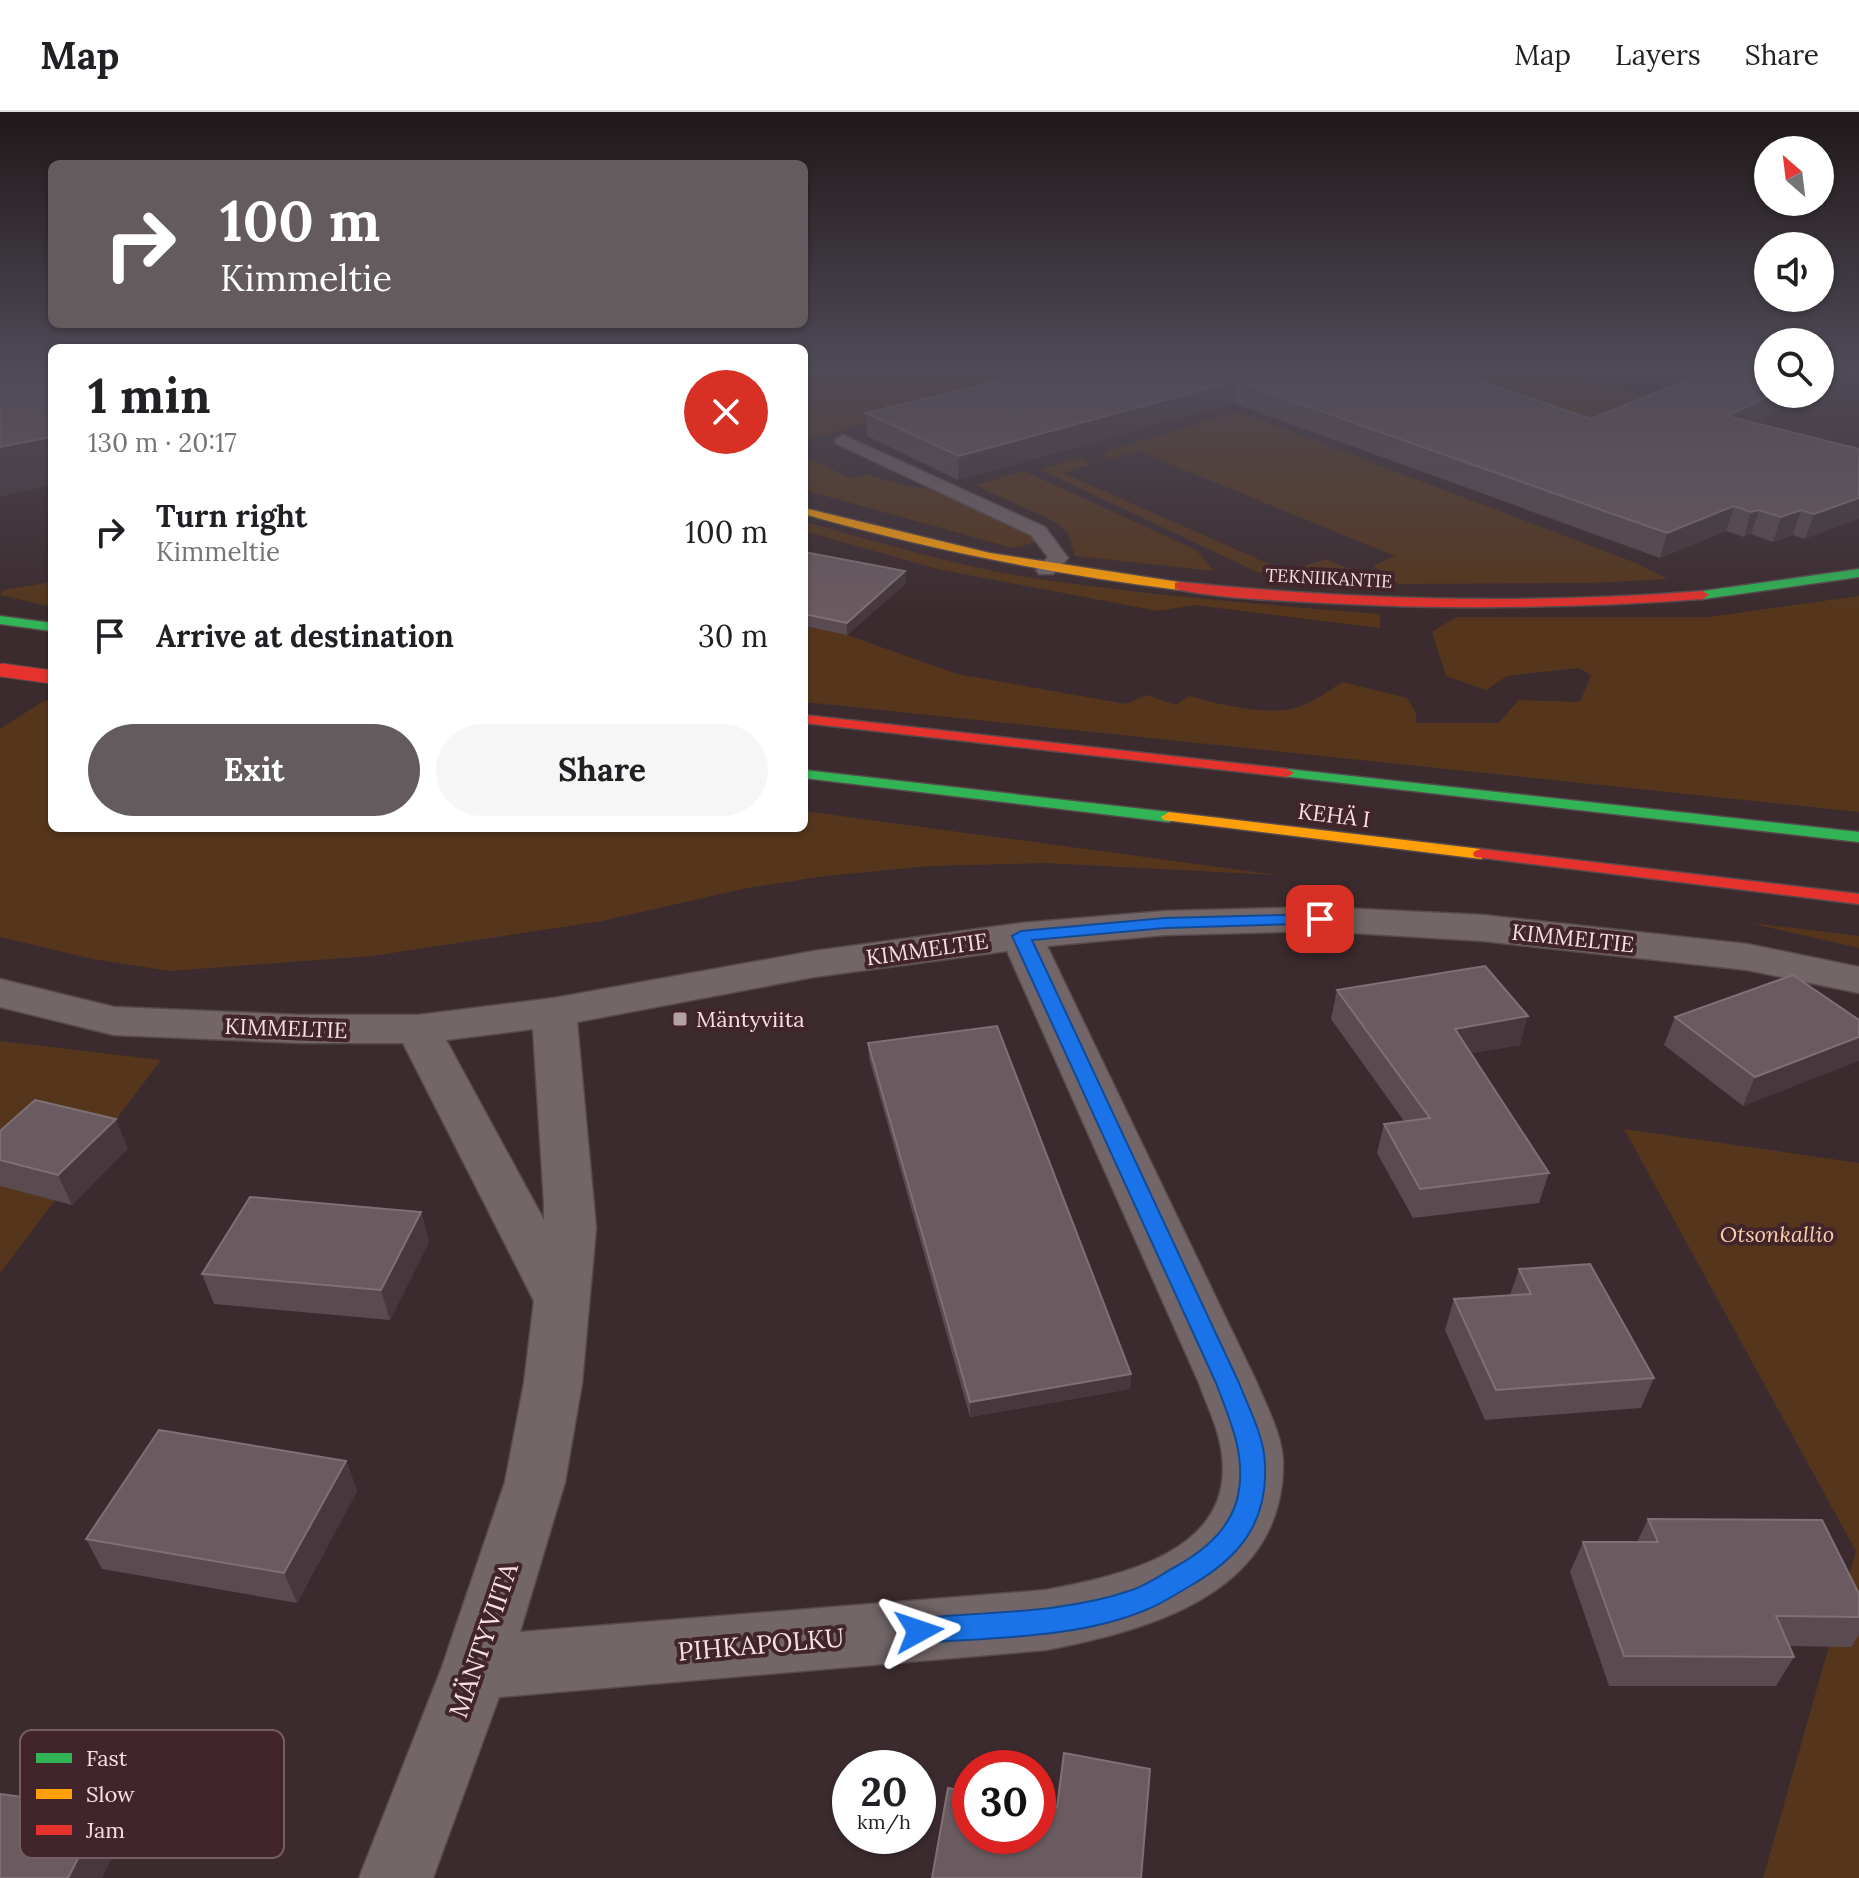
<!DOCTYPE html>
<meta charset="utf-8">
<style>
:root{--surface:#fff;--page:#f6f6f6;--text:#202124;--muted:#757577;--line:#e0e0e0;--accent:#635b5e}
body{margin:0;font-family:Lora,serif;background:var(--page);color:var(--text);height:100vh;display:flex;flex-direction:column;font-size:30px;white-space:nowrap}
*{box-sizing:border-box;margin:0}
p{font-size:26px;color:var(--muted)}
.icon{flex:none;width:44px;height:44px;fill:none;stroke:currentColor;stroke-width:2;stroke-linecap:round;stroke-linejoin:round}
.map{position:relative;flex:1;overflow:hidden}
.details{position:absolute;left:48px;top:232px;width:760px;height:488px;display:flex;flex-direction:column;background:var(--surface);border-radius:12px;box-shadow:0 2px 6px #0004}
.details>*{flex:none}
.top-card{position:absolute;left:48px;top:48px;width:760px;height:168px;border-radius:12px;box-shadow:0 2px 6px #0004;background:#635b5e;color:#fff;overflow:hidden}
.needle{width:52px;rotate:332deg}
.tools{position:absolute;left:1754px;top:24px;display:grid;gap:16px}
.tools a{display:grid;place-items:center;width:80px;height:80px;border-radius:50%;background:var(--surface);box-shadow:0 2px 6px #0004;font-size:40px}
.speed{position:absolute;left:832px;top:1638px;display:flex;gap:16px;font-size:40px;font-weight:700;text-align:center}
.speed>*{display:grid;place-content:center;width:104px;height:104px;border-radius:50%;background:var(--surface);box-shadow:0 2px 6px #0004;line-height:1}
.speed small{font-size:20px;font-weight:400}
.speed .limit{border:12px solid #d22;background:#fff;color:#111}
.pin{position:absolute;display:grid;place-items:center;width:68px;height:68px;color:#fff;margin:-34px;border-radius:16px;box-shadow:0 4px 12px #0006}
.me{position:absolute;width:88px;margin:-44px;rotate:85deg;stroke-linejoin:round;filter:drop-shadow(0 0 6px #0008)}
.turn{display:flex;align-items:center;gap:28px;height:168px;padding:0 40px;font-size:36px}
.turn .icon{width:104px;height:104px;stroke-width:2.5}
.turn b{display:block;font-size:56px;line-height:68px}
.round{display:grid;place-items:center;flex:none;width:84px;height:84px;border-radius:42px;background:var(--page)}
.summary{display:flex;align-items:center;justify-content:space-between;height:136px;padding:0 40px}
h1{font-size:48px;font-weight:800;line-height:60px}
.button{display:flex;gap:16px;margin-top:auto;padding:16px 40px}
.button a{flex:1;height:92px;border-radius:48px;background:var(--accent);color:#fff;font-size:32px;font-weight:800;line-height:92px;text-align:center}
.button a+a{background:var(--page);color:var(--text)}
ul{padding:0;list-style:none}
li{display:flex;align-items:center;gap:24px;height:104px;padding:0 40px}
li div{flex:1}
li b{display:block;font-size:30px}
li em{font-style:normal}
header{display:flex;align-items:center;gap:48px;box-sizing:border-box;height:112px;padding:0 40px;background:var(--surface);border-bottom:2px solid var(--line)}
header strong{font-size:38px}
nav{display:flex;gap:44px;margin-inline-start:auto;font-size:28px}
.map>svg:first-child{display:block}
.green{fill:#55361c}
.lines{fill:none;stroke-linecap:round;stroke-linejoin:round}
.lane-casing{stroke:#574a4c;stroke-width:3}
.street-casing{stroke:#574a4c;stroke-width:3}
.fast-casing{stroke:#574a4c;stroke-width:3}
.slow-casing{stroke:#574a4c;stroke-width:3}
.jam-casing{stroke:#574a4c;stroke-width:3}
.lane{fill:#726668;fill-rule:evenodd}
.street{fill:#726668;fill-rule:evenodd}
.fast{fill:#30b455;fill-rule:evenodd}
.slow{fill:#ff9f0a;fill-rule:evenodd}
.jam{fill:#e5322d;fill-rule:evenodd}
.jam-bridge-casing{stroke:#574a4c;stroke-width:15;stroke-linecap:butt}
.jam-bridge{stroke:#e5322d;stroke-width:13}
.wall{fill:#594b50}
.shaded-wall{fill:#46383c}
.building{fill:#6a5b60;stroke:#7f7075;stroke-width:2}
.route{fill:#1a73e8;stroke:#114b97;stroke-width:2}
.poi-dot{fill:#b4a1a4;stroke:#41252a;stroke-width:3}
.labels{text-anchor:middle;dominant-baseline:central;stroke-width:8;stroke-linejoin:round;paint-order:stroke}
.far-street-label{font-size:18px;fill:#f5e1e4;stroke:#41252a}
.street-label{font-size:22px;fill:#f5e1e4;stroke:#41252a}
.poi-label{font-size:22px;fill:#f5e1e4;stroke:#41252a;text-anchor:start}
.park-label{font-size:22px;font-style:italic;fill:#fbd0ac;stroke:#41252a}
.near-street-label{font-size:26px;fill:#f5e1e4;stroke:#41252a}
.key{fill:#41252a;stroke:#775d62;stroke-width:2}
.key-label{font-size:22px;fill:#f5e1e4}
</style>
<header>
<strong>Map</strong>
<nav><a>Map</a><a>Layers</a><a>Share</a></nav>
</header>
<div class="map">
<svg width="1859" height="1766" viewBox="0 0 1859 1766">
<rect width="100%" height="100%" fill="#3b2b2e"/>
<!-- green -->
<g class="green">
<polygon points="804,254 1061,254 804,329"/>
<polygon points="1414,254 1531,254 1665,289 1648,348"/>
<polygon points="1239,300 1636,451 1668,467 1591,471 1399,472 1373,454 1395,444 1138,339 1107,348 1105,339"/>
<polygon points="804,343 850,366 867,362 902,373 938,379 1034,422 1037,430 1013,436 811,380 804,377"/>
<polygon points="1082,345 1092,352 1063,361 1287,460 1326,447 1350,457 1313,467 1259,461 1039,357"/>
<polygon points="1024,359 1196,438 1214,459 1075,444 1068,421 1055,410 975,373"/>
<path d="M804,410C884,431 965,457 1046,468C1157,484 1268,493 1380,502V516L1194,493L1158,499L937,457L804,419Z"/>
<polygon points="52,470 52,495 0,483 3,478"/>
<path d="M1859,484V700L804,590V514L847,523L957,562L1126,592L1146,583L1176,593L1189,584C1219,592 1254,601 1285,598C1305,596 1326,581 1342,570L1407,586L1416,601V611H1498L1519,588L1580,590L1591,563L1579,556L1507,564L1486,578L1446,564L1432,520L1456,505H1709Z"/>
<polygon points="45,588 52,590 52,716 804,716 804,699 1278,763 1044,751 930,754 826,764 747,776 602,809 372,844 170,859 92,847 0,825 0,617"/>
<polygon points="1750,811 1859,824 1859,836"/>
<polygon points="0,929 161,948 0,1161"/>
<polygon points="1624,1017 1859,1051 1859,1766 1763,1766 1856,1439"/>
</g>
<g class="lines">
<!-- lane casing -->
<g class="lane-casing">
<polygon id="lane" points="843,323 1045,415 1068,446 1053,462 1039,462 1036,458 1048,445 1031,423 837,332 835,328"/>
</g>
<!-- street casing -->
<g class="street-casing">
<path id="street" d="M1320,795L1483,803L1747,832L1859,855V881L1747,858L1483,829L1320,819L1165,823L1047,834L1257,1271C1267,1296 1283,1324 1283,1352C1283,1482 1149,1518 1046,1538L499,1585L433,1766H359L442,1555L505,1370L524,1271L534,1189L403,931H301L114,923L0,895V867L114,895L301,903H418L554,886L814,839L1021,811L1165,799ZM1007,839L1199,1271C1207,1294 1219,1317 1222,1342C1235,1441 1119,1464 1046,1478L520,1520L565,1370L582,1271L596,1116L577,910L814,865ZM533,917L544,1090V1108L446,928Z"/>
</g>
<!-- fast casing -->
<g class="fast-casing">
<g id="fast">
<polygon points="1859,457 1859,465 1703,487 1697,483 1703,479"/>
<polygon points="0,504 52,511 52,519 0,512"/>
<polygon points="1287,657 1859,720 1859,730 1282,664 1280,661"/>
<polygon points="804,658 1169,700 1177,705 1169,710 804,666"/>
</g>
</g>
<!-- slow casing -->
<g class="slow-casing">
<g id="slow">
<path d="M804,396L990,441L1179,470L1185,474L1179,478C1052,462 927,437 804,402Z"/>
<polygon points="1169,700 1481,737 1489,742 1481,747 1164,708 1161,705"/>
</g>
</g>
<!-- jam casing -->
<g class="jam-casing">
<g id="jam">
<path d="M1179,470C1354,488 1527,493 1703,479L1709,483L1703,487C1577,496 1452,498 1326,491C1276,488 1223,487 1175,477V471Z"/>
<polygon points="804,603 1287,657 1294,661 1287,665 804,611"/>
<polygon points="1481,737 1859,782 1859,792 1475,745 1473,742 1475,739"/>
</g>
</g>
<!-- lane -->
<use href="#lane" class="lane"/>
<!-- street -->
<use href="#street" class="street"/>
<!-- fast -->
<use href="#fast" class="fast"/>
<!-- slow -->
<use href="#slow" class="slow"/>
<!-- jam -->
<use href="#jam" class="jam"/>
<!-- jam-bridge casing -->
<g class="jam-bridge-casing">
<polyline id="jam-bridge" points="1,558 52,565"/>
</g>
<!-- jam-bridge -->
<use href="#jam-bridge" class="jam-bridge"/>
</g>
<!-- wall -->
<g class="wall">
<polygon points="1059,254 1436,254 1591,307 1768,282 1788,282 1784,295 1753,310 1859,337 1805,427 1793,423 1773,430 1751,422 1744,425 1726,419 1660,446 1233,291 958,368 867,324 866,301"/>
<polygon points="804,440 906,471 847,523 804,514"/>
<polygon points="1337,878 1520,933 1471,941 1549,1061 1539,1091 1413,1106 1377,1041 1384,1012 1404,1009 1331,907"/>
<polygon points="1675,905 1859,908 1743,994 1664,933"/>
<polygon points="868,931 1131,1262 1130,1277 970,1305 869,946"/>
<polygon points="0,1019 128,1036 72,1093 0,1074"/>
<polygon points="421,1100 429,1130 390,1208 214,1192 202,1162"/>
<polygon points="1519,1157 1654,1266 1641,1296 1485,1308 1445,1218 1454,1187 1510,1183"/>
<polygon points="346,1349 357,1379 297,1491 102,1457 86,1427"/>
<polygon points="1648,1407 1859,1482 1859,1523 1851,1535 1789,1534 1794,1545 1776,1574 1609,1574 1570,1460 1583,1430 1637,1430"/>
</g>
<!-- shaded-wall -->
<g class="shaded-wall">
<polygon points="1235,269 1233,291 958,368 959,344"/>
<polygon points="1773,282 1788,282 1784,295 1720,326 1727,304"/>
<polygon points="52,325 52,373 0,385 0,335"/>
<polygon points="1859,386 1859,407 1805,427 1814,402"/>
<polygon points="1734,394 1726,419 1660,446 1667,421"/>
<polygon points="1759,398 1751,422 1744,425 1751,400"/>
<polygon points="1801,398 1793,423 1773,430 1781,405"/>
<polygon points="905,459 906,471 847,523 847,511"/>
<polygon points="1528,904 1520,933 1447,946 1455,917"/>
<polygon points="1859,925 1859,949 1743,994 1755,965"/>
<polygon points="116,1007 128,1036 72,1093 58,1063"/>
<polygon points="421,1100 429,1130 390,1208 381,1178"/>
<polygon points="1131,1262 1130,1277 970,1305 970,1290"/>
<polygon points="346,1349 357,1379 297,1491 284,1461"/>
<polygon points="104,1696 123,1724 102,1766 68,1766"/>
</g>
<!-- building -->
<g class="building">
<polygon points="0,254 52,254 52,325 0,335"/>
<polygon points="1059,254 1436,254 1591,307 1717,256 1768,268 1768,282 1773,282 1727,304 1859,337 1859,386 1814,402 1801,398 1781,405 1759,398 1751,400 1734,394 1667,421 1235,269 959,344 866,301"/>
<polygon points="804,440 905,459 847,511 804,502"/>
<polygon points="1485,854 1528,904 1455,917 1549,1061 1420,1077 1384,1012 1430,1006 1337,878"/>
<polygon points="1793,863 1859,908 1859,925 1755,965 1675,905"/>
<polygon points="997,914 1131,1262 970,1290 868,931"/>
<polygon points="35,988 116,1007 58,1063 0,1048 0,1019"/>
<polygon points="250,1085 421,1100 381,1178 202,1162"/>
<polygon points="1590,1152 1654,1266 1496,1278 1454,1187 1531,1182 1519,1157"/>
<polygon points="159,1318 346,1349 284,1461 86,1427"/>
<polygon points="1648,1407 1822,1408 1859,1482 1859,1505 1776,1504 1794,1545 1624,1544 1583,1430 1658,1430"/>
<polygon points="1064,1641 1150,1657 1141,1766 932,1766 948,1676 970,1680 970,1724 1038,1724 1038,1692 1057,1695"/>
<polygon points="0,1682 104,1696 68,1766 0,1766"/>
</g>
<!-- sky -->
<linearGradient id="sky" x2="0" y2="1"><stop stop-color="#201819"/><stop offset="0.51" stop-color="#4f4a57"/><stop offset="1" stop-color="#4f4a57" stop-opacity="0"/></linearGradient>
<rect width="1859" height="502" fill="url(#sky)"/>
<!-- route -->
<path class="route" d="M1320,802L1328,807L1326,811L1165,816L1032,828L1239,1271C1249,1297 1264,1324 1265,1352C1268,1411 1239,1446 1190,1474C1176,1482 1163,1491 1148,1497C1078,1527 994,1525 919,1531L910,1528L906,1519L910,1510L919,1506C989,1500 1066,1501 1132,1478C1147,1473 1162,1462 1175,1455C1206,1438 1234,1414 1239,1378C1245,1340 1229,1306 1216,1271L1012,824L1021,819L1165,806Z"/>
<!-- markers -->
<rect class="poi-dot" x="672" y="899" width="16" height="16" rx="4"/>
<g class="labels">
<!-- far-street labels -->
<g class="far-street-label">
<text transform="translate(1329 466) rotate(3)">TEKNIIKANTIE</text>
</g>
<!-- street labels -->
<g class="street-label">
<text transform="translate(1334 703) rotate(7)">KEHÄ I</text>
<text transform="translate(1573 826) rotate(6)">KIMMELTIE</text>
<text transform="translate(927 837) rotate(-8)">KIMMELTIE</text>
<text transform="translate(286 916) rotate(2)">KIMMELTIE</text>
</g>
<!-- poi labels -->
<g class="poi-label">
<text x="696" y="907">Mäntyviita</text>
</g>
<!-- park labels -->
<g class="park-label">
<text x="1777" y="1122">Otsonkallio</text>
</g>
<!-- near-street labels -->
<g class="near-street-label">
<text transform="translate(483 1528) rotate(-71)">MÄNTYVIITA</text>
<text transform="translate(761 1532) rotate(-5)">PIHKAPOLKU</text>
</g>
</g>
<!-- legend -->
<rect x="20" y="1618" width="264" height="128" rx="12" class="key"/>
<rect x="36" y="1641" width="36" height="10" fill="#30b455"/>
<rect x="36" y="1677" width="36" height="10" fill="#ff9f0a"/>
<rect x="36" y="1713" width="36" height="10" fill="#e5322d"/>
<g class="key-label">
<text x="86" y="1654">Fast</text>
<text x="86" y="1690">Slow</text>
<text x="86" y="1726">Jam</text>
</g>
</svg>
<div class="tools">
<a><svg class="needle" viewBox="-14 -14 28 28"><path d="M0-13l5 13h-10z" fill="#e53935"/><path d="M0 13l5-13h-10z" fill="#757577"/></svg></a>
<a><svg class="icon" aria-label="sound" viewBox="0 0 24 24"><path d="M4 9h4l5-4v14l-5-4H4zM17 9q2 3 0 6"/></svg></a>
<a><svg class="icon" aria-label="search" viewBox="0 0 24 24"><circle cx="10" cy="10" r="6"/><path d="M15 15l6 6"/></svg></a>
</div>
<div class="speed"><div>20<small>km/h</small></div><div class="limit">30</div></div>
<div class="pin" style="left:1320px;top:807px;background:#d93025"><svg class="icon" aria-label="arrive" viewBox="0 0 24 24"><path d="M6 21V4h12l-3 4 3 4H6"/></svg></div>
<svg class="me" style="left:919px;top:1519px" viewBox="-20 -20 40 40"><path d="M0-17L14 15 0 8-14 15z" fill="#1a73e8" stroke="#fff" stroke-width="4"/></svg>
<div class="top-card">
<div class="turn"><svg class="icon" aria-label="right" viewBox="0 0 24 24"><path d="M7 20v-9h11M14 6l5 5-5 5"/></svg><div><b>100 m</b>Kimmeltie</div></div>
</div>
<section class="details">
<div class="summary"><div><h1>1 min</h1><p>130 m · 20:17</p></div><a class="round" style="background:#d93025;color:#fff"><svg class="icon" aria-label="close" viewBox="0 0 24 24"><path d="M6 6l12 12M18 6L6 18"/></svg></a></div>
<ul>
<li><svg class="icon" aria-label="right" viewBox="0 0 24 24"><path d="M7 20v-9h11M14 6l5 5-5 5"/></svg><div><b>Turn right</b><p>Kimmeltie</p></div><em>100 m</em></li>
<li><svg class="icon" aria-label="arrive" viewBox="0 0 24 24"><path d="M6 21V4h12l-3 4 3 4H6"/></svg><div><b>Arrive at destination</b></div><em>30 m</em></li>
</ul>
<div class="button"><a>Exit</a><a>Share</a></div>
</section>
</div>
